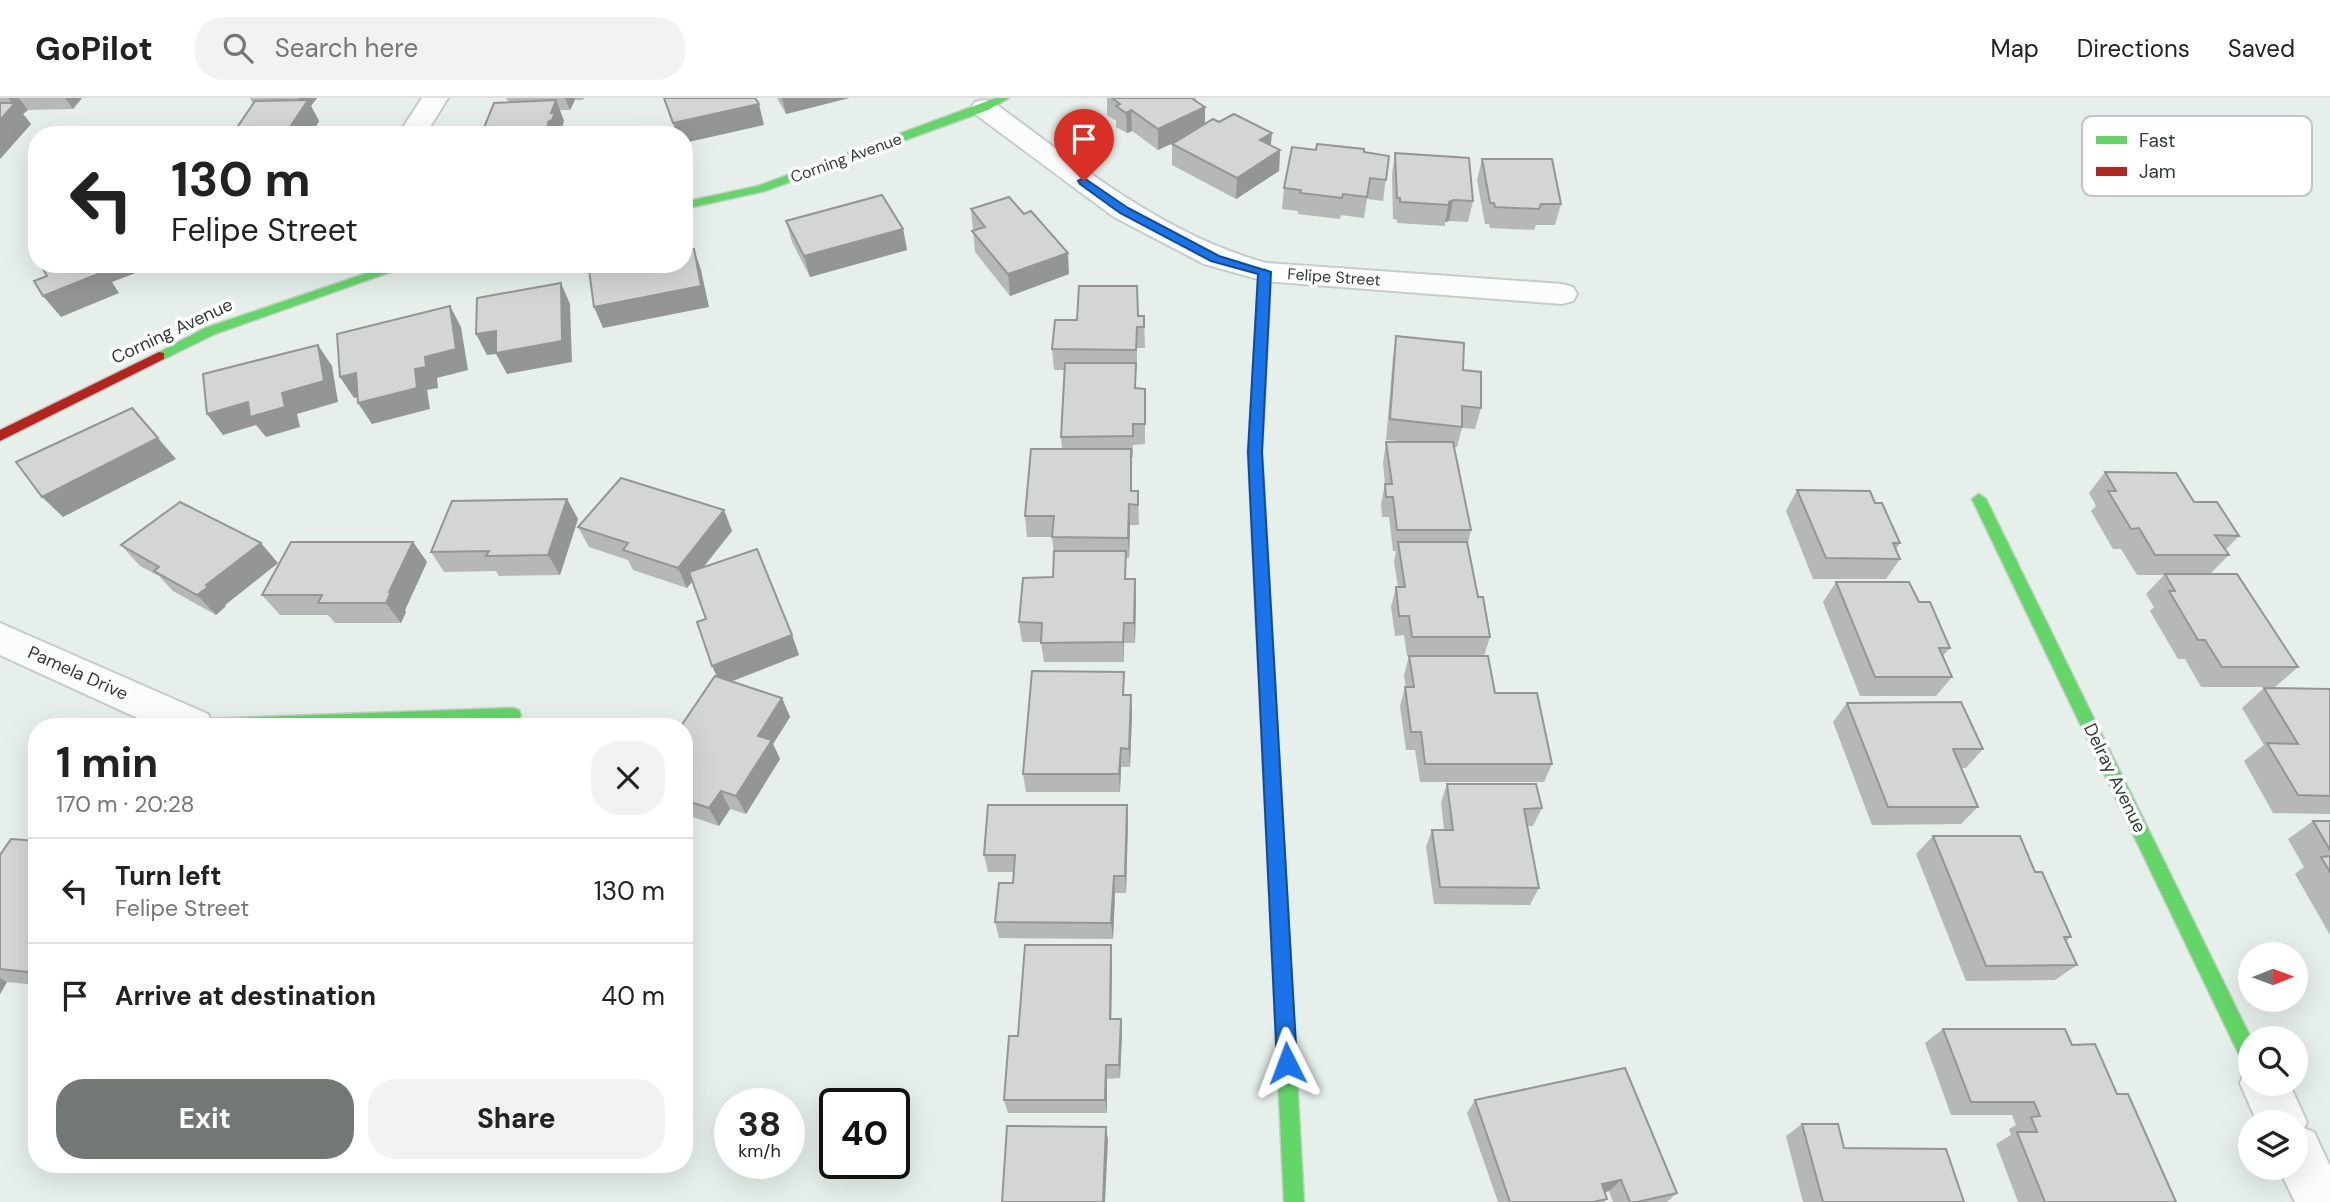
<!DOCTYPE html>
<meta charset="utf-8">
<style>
:root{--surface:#fff;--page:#f2f2f2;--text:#222;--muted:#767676;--line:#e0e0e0;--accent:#727974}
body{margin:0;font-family:"DM Sans",sans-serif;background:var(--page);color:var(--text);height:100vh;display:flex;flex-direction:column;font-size:26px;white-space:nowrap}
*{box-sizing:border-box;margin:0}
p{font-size:23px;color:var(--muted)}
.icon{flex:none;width:38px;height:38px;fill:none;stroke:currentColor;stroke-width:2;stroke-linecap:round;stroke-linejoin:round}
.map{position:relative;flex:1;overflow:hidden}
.details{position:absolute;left:28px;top:620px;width:665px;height:455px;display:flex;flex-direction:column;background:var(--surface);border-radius:28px;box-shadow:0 7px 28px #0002}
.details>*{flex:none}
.hud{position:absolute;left:28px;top:28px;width:665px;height:147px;border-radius:28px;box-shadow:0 7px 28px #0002;background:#fff;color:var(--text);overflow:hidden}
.needle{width:46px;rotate:89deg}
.controls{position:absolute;left:2238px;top:844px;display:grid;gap:14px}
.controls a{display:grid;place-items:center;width:70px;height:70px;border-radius:50%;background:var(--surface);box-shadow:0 7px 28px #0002;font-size:35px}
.speed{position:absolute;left:714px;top:990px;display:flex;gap:14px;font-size:35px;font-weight:700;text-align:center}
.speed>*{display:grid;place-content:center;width:91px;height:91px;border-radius:50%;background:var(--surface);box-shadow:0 7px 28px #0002;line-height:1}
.speed small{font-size:18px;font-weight:400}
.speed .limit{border:4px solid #111;border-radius:10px;background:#fff;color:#111}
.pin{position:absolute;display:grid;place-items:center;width:60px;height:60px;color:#fff;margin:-72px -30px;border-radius:50% 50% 50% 0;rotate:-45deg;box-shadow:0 0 7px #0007}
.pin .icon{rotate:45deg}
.me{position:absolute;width:77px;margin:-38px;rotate:357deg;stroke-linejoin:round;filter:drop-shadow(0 0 5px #0008)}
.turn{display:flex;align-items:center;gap:24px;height:147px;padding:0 28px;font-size:32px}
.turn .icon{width:91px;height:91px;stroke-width:2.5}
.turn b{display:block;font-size:49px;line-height:60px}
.round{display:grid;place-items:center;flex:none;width:74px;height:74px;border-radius:28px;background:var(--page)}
.headline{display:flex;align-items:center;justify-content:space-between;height:119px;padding:0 28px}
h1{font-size:42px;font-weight:700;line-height:52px}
.primary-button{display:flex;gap:14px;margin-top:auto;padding:14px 28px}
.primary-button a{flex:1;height:80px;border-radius:28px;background:var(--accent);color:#fff;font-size:28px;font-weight:700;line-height:80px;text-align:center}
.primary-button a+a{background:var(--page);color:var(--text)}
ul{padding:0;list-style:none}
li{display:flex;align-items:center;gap:21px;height:105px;padding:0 28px;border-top:2px solid var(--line)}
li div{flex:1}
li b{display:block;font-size:26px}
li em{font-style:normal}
header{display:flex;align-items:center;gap:42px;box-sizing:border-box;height:98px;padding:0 35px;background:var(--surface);border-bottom:2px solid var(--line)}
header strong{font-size:33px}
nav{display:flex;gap:38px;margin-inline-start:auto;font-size:24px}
.search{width:490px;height:63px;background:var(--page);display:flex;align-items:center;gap:18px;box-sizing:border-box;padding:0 24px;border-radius:28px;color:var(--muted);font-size:26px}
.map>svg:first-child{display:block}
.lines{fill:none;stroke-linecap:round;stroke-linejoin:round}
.street-casing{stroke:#c6ccc8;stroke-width:4}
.fast-casing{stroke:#c6ccc8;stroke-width:3}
.jam-casing{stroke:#c6ccc8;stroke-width:3}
.street{fill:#fbfdfc;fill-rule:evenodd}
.fast{fill:#63d668;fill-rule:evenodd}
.jam{fill:#b3261e;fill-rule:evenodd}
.wall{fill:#b6b8b7}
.shaded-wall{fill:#949695}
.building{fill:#d4d6d5;stroke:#949695;stroke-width:2}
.route{fill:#1a73e8;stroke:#114b97;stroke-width:2}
.labels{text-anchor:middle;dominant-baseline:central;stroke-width:7;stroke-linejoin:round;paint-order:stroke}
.far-street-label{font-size:16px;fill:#333a35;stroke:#fff}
.street-label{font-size:18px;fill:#333a35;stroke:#fff}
.key{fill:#fff;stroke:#c2c4c2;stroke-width:2}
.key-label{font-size:19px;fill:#333a35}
</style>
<header>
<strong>GoPilot</strong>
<div class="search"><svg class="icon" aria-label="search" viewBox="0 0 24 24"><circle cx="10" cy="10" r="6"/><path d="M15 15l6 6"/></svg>Search here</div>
<nav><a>Map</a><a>Directions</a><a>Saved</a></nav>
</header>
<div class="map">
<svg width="2330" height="1104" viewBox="0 0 2330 1104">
<rect width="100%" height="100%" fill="#e6efe9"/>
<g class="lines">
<!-- street casing -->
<g class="street-casing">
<g id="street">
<polygon points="422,0 448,0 425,37 398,37"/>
<path d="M984,2L993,4C1079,67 1162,136 1266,165L1562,186L1573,189L1577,196L1573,203L1562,206L1265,183L1204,166L1114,119L975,16L971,10L975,4Z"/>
<polygon points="0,525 208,616 214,628 155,628 0,557"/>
<polygon points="2250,966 2250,985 2289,985 2307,1024 2304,1030 2314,1034 2330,1068 2330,1104 2295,1104 2278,1069 2296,1069 2296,1024 2257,1024 2240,985 2247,968"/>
</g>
</g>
<!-- fast casing -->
<g class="fast-casing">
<g id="fast">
<polygon points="996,0 1009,0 988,12 765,93 684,111 684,104 758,88"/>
<polygon points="394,166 413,166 215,236 164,261 154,261 152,258 205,230"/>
<polygon points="1265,170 1271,174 1262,354 1304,1104 1284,1104 1248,354 1259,174"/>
<polygon points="1979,396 1986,401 2251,940 2250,967 2243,965 1972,401"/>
<polygon points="513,610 519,612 521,617 519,622 513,624 389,628 197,628 199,623 205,621"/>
</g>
</g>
<!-- jam casing -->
<g class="jam-casing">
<polygon id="jam" points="159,254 164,255 164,261 0,343 0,332"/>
</g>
<!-- street -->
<use href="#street" class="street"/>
<!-- fast -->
<use href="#fast" class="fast"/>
<!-- jam -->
<use href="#jam" class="jam"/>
</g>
<!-- wall -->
<g class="wall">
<polygon points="0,0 82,0 73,11 28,12 23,16 31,26 0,61"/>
<polygon points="250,0 317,0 311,8 319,23 311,37 232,37 253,6"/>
<polygon points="506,0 584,0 583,2 575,2 570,12 560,12 564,23 561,31 563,37 481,37 508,4"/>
<polygon points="777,0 849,0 786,16"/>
<polygon points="1107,0 1196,0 1196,3 1205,27 1271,48 1280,52 1279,73 1236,101 1172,67 1172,46 1180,41 1158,52 1132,33 1127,35 1116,29 1116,23 1107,17"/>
<polygon points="1316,52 1364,54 1389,58 1383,103 1367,101 1364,120 1341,117 1340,121 1298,116 1298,113 1282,111 1284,90"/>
<polygon points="1395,55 1473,103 1468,124 1449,123 1445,124 1445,128 1397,125 1397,122 1393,121 1392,76"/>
<polygon points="1482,61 1561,106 1555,127 1536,127 1534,132 1490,130 1489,126 1485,126 1477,82"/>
<polygon points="971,111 1069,176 1010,198 975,154"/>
<polygon points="786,123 903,131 907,152 810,179 792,144"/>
<polygon points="1144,218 1145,250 1137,250 1137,273 1136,273 1136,290 1145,291 1145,346 1133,347 1133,359 1132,359 1132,393 1138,393 1139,427 1130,427 1129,460 1126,460 1126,481 1136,501 1135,545 1124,545 1124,564 1044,564 1041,544 1022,544 1019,524 1053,479 1054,456 1052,439 1027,439 1025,418 1062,351 1061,339 1065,272 1054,272 1052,251 1077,222"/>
<polygon points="1396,238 1463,272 1481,310 1475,331 1462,330 1457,349 1454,349 1471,432 1468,445 1478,499 1490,539 1484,558 1495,595 1552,666 1544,684 1420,684 1415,652 1406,652 1400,608 1405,589 1406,589 1404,577 1409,558 1407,558 1404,537 1395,538 1391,509 1396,489 1398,489 1394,464 1396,453 1393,453 1389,419 1382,419 1381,406 1385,386 1383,365 1386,344 1409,344 1386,342 1393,259"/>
<polygon points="2105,374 2194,404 2239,438 2225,452 2229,457 2210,476 2298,569 2275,589 2201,589 2185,561 2178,561 2150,513 2154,509 2146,496 2164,477 2137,477 2121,451 2113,451 2091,413 2096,408 2089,395"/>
<polygon points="1797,392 1875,405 1900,445 1896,451 1900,461 1886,481 1813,481 1786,413"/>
<polygon points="567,401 578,421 560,477 499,478 496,473 444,474 431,454"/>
<polygon points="724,412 732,433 703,469 792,537 799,557 731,584 782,600 790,619 773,646 780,661 746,716 730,711 719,728 684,716 684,628 717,579 706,521 692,483 687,490 633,472 628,462 589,449 578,429"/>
<polygon points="413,444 427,464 405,512 406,514 401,525 335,525 328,517 280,517 262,497"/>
<polygon points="121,447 278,465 225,507 226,508 216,517 173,493 159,478 140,468"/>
<polygon points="1836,484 1919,504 1950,550 1943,558 1952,579 1936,598 1860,598 1823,504"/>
<polygon points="2264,590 2330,591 2330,716 2273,715 2244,663 2264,647 2242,610"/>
<polygon points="1124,597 1131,597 1132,616 1130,669 1121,669 1120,694 1026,694 1023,676"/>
<polygon points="1847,605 1983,651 1966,670 1961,670 1978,709 1961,726 1872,727 1833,624"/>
<polygon points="1447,686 1542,710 1533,728 1527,728 1539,790 1530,807 1434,806 1426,749 1432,732 1444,732 1441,704"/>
<polygon points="1127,707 1128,725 1126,795 1115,795 1113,841 999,840 995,824 1013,785 1014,774 988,774 984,757"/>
<polygon points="2313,723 2330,723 2330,837 2295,776 2304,769 2288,741"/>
<polygon points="1933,738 2035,774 2071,839 2066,843 2077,867 2055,882 1966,883 1916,756"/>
<polygon points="37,743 37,887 7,884 0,896 0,757"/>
<polygon points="1112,863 1111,921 1121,921 1122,935 1120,980 1107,981 1107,1015 1008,1015 1004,1002 1018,938"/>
<polygon points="1943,931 2072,947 2117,996 2176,1104 2018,1104 1996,1046 2011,1037 2009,1031 2016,1027 2012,1017 1951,1017 1925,945"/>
<polygon points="1475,1002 1677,1095 1667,1104 1613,1104 1609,1093 1605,1094 1607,1101 1604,1104 1498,1104 1467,1015"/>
<polygon points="1802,1026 1844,1050 1964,1104 1803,1104 1786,1038"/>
</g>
<!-- shaded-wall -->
<g class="shaded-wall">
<polygon points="8,0 19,0 28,12 23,16 31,26 0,61 0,22 13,7"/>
<polygon points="65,0 82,0 73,11"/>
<polygon points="299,0 317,0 311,8 319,23 311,37 287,37 286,35 304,8"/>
<polygon points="565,0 574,0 575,2 570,12"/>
<polygon points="782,0 849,0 786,16"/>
<polygon points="556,2 564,23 561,31 563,37 549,37 547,32 548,24"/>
<polygon points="759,6 764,27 684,45 684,37 677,37 673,25"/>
<polygon points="1205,9 1205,30 1158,52 1158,31"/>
<polygon points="1131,12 1132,33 1127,35 1126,15"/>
<polygon points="1272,35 1270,56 1260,42"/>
<polygon points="1280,52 1279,73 1236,101 1237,80"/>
<polygon points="1453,102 1449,123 1445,124 1449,104"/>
<polygon points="903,131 907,152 810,179 804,158"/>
<polygon points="694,151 701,172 709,209 603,230 594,209"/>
<polygon points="1068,155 1069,176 1010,198 1008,176"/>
<polygon points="97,166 153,166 154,168 112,184 119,195 61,219 43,198"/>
<polygon points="561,185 570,206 572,264 507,276 496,256 487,257 476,236"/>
<polygon points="450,208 461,229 468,272 437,280 438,290 427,292 430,311 372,326 358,305 415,271 425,259"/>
<polygon points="318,247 332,268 338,304 297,316 300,329 266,339 256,327 223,337 207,316 282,295"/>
<polygon points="356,275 369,296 354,300 340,279"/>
<polygon points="158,340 176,361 63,419 42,399"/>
<polygon points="567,401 578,421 560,477 548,457"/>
<polygon points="1129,406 1130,427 1129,460 1128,440"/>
<polygon points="724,412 732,433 687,490 678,470"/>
<polygon points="413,444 427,464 405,512 406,514 401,525 386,505 389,494"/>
<polygon points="261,445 278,465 225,507 226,508 216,517 197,497 206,487"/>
<polygon points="1135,481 1136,501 1135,545 1134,525"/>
<polygon points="1124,525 1124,564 1123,544"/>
<polygon points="792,537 799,557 721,587 712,568"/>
<polygon points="1131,597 1132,616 1130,669 1129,651"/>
<polygon points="782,600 790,619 773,646 780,661 746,716 736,698 758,638"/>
<polygon points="1121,650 1121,669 1120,694 1119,676"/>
<polygon points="721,693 730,711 719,728 709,710"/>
<polygon points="1127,707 1128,725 1126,795 1125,778"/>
<polygon points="1114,778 1115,795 1113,841 1111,825"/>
<polygon points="1111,847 1112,863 1111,936 1110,921"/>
<polygon points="0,880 7,884 0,896"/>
<polygon points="1121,921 1122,935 1120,980 1119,967"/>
<polygon points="1106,967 1107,981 1107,1015 1105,1002"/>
<polygon points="1106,1029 1108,1042 1105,1104 1103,1104"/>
<polygon points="1621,1082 1609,1093 1591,1098 1602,1086"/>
</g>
<!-- building -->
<g class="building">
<polygon points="664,0 755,0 759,6 673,25"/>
<polygon points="1112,0 1191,0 1205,9 1158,31 1131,12 1126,15 1116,8 1120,6"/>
<polygon points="308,2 286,35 282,37 232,37 255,3"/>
<polygon points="556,2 551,15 555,14 552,22 548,24 547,32 533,33 532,37 481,37 494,5"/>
<polygon points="0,5 15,5 0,22"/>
<polygon points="1234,16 1272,35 1260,42 1280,52 1237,80 1172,46 1213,21 1219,24"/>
<polygon points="1317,46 1364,51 1364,54 1389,58 1386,82 1370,80 1367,99 1343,96 1342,100 1300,95 1301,92 1284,90 1292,49 1316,52"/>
<polygon points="1395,55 1469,60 1473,103 1453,102 1449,104 1449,107 1400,104 1400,100 1397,100"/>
<polygon points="1482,61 1552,61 1561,106 1541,106 1539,111 1495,109 1494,105 1490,105"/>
<polygon points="882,97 903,131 804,158 786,123"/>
<polygon points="1009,99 1024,116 1031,113 1068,155 1008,176 972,133 985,129 971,111"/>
<polygon points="694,151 701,188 594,209 589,172 618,166 684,166 684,153"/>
<polygon points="37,153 37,162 32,155"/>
<polygon points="40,166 97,166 103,174 43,198 34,183 47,178"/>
<polygon points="561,185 562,243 496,255 496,233 476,236 477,200"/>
<polygon points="1079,188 1137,188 1138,218 1144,218 1144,229 1137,229 1136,252 1052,251 1055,222 1077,222"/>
<polygon points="450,208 456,251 425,259 426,269 415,271 417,290 358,305 356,275 340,279 337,236"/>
<polygon points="1396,238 1464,245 1463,272 1481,274 1481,310 1462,308 1462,329 1390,321"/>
<polygon points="318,247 324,283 282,295 285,309 250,319 248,304 207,316 203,276"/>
<polygon points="1065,265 1136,265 1135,290 1145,291 1145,326 1133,326 1133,338 1061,339"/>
<polygon points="132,310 158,340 42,399 16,364"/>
<polygon points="1386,344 1453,344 1471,432 1397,432 1393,399 1386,399 1385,386 1392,386"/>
<polygon points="1031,351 1131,351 1131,393 1138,393 1138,407 1129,406 1128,440 1052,439 1054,418 1025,418"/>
<polygon points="2105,374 2176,375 2194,404 2217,404 2239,438 2215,437 2229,457 2155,457 2139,430 2131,431 2108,393 2116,393"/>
<polygon points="621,380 724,412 678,470 623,452 628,445 578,429"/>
<polygon points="1797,392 1870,393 1875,405 1882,405 1900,445 1893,445 1900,461 1826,460"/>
<polygon points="567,401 548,457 486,458 489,453 431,454 452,403"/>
<polygon points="180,404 261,445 206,487 208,489 197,497 154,473 159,469 121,447"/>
<polygon points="291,444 413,444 389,494 391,494 386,505 318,505 322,497 262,497"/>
<polygon points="1398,444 1467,444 1478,499 1483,499 1490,539 1412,539 1409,518 1399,518 1396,489 1405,489"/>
<polygon points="757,451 792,537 712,568 697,524 706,521 689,474"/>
<polygon points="1054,453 1126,453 1125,481 1135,481 1134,525 1124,525 1123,544 1041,545 1042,525 1019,524 1023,480 1053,479"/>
<polygon points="2165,476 2237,476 2298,569 2222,569 2205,542 2198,542 2169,493 2175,493"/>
<polygon points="1836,484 1909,484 1919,504 1930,504 1950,550 1939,550 1952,579 1875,579"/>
<polygon points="1409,558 1488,558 1495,595 1537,595 1552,666 1425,666 1421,634 1411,634 1405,589 1414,589"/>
<polygon points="1032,573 1124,574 1123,597 1131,597 1129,651 1121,650 1119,676 1023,676"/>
<polygon points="715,578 782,600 758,638 772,642 736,698 721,693 709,710 684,702 684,628 681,628"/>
<polygon points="2264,590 2330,591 2330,698 2298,697 2267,645 2298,646"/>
<polygon points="1961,604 1983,651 1953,651 1978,709 1888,709 1847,605"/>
<polygon points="670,625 679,628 668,628"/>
<polygon points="1447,686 1536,686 1542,710 1524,711 1539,790 1440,789 1432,732 1453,732"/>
<polygon points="988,707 1127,707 1125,778 1114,778 1111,825 995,824 999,785 1013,785 1015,757 984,757"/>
<polygon points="2313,723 2330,723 2330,752"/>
<polygon points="1933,738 2020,738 2035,774 2042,774 2071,839 2064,839 2077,867 1986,868"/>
<polygon points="11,741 37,743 37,875 0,871 0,757"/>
<polygon points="2330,758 2330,774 2321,759"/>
<polygon points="1025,847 1111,847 1110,921 1121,921 1119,967 1106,967 1105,1002 1004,1002 1009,938 1018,938"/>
<polygon points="1943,931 2065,931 2072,947 2095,946 2117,996 2128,996 2176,1104 2045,1104 2017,1034 2037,1034 2031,1019 2040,1018 2034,1004 1971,1004"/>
<polygon points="1625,970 1677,1095 1637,1104 1630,1104 1621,1082 1602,1086 1607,1101 1593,1104 1510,1104 1475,1002"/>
<polygon points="1802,1026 1838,1026 1844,1050 1946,1051 1964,1104 1823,1104"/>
<polygon points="1007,1028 1106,1029 1103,1104 1002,1104"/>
</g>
<!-- route -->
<polygon class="route" points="1084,80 1128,110 1219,158 1271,174 1262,354 1297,965 1294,972 1287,975 1280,972 1277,965 1248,354 1258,176 1211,163 1120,115 1080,86 1078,83"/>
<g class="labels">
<!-- far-street labels -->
<g class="far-street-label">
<text transform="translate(846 60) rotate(-20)">Corning Avenue</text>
<text transform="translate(1334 179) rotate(4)">Felipe Street</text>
</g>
<!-- street labels -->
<g class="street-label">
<text transform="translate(172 233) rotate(-25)">Corning Avenue</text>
<text transform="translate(78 575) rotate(24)">Pamela Drive</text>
<text transform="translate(2115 680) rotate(64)">Delray Avenue</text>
</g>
</g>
<!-- legend -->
<rect x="2082" y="18" width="230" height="80" rx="10" class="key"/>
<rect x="2096" y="38" width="31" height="8" fill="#63d668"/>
<rect x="2096" y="69" width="31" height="9" fill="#b3261e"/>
<g class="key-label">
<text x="2139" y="49">Fast</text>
<text x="2139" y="80">Jam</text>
</g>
</svg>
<div class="controls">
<a><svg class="needle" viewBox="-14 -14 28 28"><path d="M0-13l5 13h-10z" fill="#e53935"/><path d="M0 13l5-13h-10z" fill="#767676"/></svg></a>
<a><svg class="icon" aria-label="search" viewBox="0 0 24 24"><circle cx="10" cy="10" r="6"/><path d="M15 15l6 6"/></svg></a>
<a><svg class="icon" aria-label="layers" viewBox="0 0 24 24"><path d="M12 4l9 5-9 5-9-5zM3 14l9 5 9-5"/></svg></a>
</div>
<div class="speed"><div>38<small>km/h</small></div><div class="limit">40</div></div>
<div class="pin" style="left:1084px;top:83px;background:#d93025"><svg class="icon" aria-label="arrive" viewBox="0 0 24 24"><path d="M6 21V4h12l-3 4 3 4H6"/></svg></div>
<svg class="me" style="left:1287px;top:965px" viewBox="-20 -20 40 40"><path d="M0-17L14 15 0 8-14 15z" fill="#1a73e8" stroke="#fff" stroke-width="4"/></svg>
<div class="hud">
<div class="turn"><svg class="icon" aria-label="left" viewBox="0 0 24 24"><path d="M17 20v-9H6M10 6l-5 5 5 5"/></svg><div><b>130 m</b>Felipe Street</div></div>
</div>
<section class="details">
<div class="headline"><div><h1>1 min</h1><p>170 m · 20:28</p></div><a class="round"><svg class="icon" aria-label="close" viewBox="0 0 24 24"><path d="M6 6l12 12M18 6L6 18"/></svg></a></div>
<ul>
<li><svg class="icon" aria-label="left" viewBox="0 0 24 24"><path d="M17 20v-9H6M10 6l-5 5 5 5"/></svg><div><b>Turn left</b><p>Felipe Street</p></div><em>130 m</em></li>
<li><svg class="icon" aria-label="arrive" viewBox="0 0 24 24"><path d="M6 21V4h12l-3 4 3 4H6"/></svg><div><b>Arrive at destination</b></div><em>40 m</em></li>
</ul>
<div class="primary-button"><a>Exit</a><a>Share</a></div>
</section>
</div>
